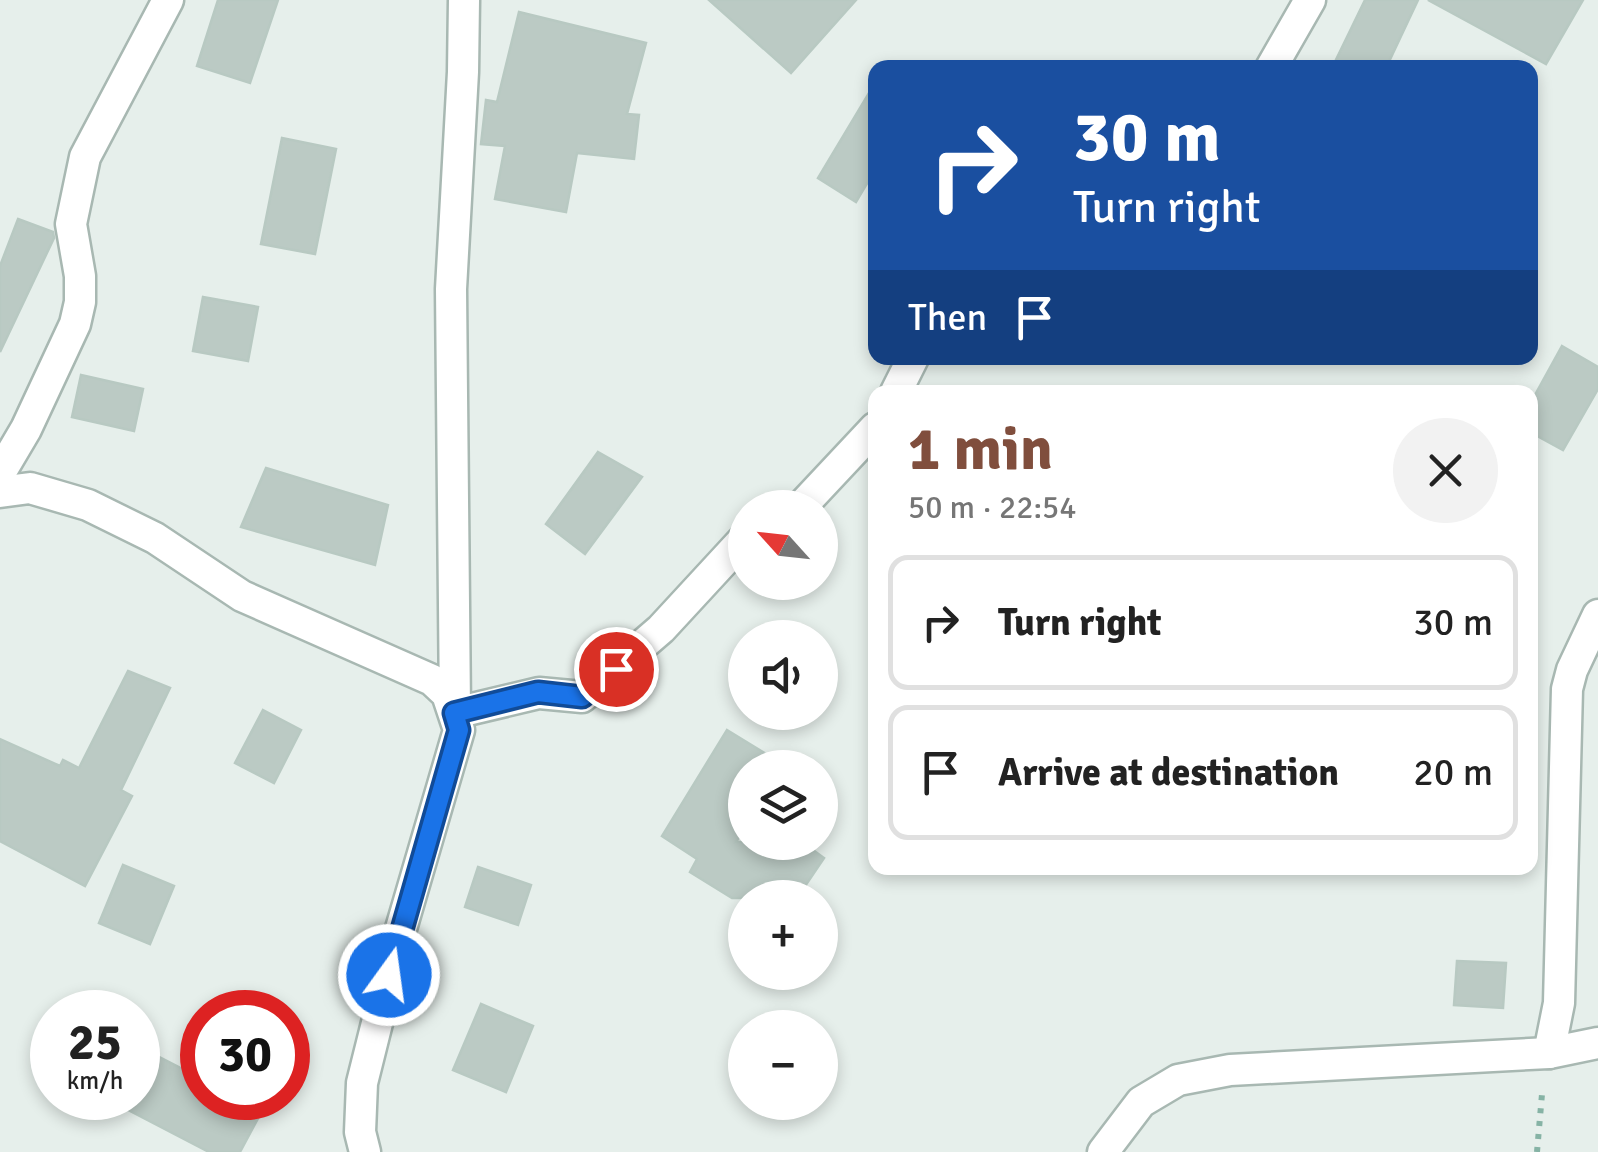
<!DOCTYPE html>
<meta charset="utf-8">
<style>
:root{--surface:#fff;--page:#f2f2f2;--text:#222;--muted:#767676;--line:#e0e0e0;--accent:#804e3d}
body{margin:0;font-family:Signika,sans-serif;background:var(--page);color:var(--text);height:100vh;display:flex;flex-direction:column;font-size:38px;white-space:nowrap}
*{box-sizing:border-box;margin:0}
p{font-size:32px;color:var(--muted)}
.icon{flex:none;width:55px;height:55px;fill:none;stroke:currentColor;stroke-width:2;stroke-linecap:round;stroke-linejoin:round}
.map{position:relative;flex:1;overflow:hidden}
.side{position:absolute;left:868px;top:385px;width:670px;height:490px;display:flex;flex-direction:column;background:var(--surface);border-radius:20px;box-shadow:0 5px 15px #0003}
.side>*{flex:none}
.banner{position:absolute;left:868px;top:60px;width:670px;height:305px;border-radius:20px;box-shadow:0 5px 15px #0003;background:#1a4fa0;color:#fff;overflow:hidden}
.needle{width:65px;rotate:297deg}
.buttons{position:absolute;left:728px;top:490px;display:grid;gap:20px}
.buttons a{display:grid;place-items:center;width:110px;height:110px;border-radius:50%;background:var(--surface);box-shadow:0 5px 15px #0003;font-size:50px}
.speed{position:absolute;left:30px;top:990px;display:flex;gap:20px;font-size:50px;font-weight:700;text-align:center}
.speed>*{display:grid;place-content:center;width:130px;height:130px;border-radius:50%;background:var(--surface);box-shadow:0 5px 15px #0003;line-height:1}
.speed small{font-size:25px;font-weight:400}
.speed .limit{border:15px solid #d22;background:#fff;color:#111}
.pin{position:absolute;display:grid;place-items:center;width:85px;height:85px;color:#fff;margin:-42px;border:5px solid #fff;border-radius:50%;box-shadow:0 2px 10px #0007}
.me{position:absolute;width:110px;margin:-55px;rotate:14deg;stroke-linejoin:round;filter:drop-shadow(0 0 8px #0008)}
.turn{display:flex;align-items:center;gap:35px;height:210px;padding:0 40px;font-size:45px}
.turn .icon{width:130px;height:130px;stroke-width:2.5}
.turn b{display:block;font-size:70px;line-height:85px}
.then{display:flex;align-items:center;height:95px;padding:0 40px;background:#0003;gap:20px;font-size:38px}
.round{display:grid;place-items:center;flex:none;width:105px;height:105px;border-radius:52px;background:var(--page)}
.summary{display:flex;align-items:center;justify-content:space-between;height:170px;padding:0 40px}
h1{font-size:60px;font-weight:700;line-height:75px;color:var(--accent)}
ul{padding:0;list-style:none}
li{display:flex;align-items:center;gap:30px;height:135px;margin:0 20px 15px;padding:0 20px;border:5px solid var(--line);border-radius:20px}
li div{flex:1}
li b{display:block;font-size:38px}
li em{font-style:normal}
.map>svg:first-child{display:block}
.building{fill:#bbcac4;stroke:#b8c9c2;stroke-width:2.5}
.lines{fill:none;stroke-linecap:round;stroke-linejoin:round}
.minor-casing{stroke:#a8b8b2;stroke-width:35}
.path{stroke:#86b3a5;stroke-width:6;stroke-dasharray:5 8;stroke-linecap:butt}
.minor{stroke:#fff;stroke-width:30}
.route-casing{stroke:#114b97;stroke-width:25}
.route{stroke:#1a73e8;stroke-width:18}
</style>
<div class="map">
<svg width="1598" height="1152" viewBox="0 0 1598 1152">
<rect width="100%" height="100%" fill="#e6efeb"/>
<!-- building -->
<g class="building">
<polygon points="218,0 278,0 250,83 197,66"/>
<polygon points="709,0 856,0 791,73"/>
<polygon points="1365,0 1418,0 1386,68 1332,68"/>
<polygon points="1428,0 1583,0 1546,64"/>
<polygon points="519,12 646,43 627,114 639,115 634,159 577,153 566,212 495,199 505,146 481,144 486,100 497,102"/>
<polygon points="875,83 875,170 856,202 818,178"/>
<polygon points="282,138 336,149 315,254 261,244"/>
<polygon points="18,219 53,232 54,238 0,352 0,266"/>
<polygon points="203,297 258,307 248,361 193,351"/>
<polygon points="1562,346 1598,367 1598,389 1563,450 1530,432 1530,404"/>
<polygon points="81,375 143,389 134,431 72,417"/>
<polygon points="598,452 642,477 585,554 546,524"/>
<polygon points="266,468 388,505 375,565 241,527"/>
<polygon points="128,671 170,688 121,790 132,796 85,886 0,841 0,739 60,766 63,760 79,768"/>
<polygon points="263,710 301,730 274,783 235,763"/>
<polygon points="727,730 784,765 745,768 745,828 736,842 802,842 824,858 797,898 732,898 690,872 697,859 662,836"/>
<polygon points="123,865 174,886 150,944 99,923"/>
<polygon points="478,867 531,885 518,925 465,907"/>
<polygon points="1457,961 1506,963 1503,1008 1454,1005"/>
<polygon points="481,1004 533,1026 506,1092 453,1070"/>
<polygon points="138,1046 202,1079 202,1098 269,1098 240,1152 209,1152 105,1098 138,1098"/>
</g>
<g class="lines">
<!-- minor casing -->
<g class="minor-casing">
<g id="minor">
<polyline points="1271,68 1310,0"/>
<polyline points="896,392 913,358"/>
<polyline points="0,473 26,429 75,324 80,302 80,276 71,224 85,157 168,0"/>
<polyline points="0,492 30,488 88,505 155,538 242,596 432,680 447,694 459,730 398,939 362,1083 360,1132 365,1152"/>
<polyline points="800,508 875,428"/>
<polyline points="455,710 451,289 463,72 464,0"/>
<polyline points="455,713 539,693 582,697 661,629 745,538"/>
<polyline points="1549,1053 1559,1003 1567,689 1572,670 1598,615"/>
<polyline points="1103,1152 1141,1102 1178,1080 1230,1070 1549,1053 1598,1043"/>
</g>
</g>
<!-- path -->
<polyline class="path" points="1537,1152 1542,1094"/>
<!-- minor -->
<use href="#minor" class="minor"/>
</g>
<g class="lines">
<!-- route casing -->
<g class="route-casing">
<polyline id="route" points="389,975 459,730 454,713 538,692 582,697 616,669"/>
</g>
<!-- route -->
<use href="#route" class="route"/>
</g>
</svg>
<div class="buttons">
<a><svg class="needle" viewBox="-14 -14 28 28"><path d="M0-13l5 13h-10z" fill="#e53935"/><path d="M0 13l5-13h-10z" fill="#767676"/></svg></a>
<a><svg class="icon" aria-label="sound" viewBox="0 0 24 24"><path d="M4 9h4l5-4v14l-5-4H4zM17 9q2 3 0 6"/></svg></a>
<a><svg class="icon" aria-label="layers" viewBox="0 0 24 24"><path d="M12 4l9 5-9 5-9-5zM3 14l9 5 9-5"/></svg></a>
<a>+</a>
<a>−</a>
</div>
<div class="speed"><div>25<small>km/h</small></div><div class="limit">30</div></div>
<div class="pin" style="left:616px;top:669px;background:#d93025"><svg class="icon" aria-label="arrive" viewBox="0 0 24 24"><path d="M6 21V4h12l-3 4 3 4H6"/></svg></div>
<svg class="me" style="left:389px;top:975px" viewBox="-20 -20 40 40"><circle r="17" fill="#1a73e8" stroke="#fff" stroke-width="3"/><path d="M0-11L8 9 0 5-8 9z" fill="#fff"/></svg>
<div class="banner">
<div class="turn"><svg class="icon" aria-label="right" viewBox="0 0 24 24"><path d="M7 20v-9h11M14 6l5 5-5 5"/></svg><div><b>30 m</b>Turn right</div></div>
<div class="then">Then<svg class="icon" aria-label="arrive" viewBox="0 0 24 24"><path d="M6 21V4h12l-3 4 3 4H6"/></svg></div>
</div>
<section class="side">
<div class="summary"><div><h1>1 min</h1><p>50 m · 22:54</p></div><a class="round"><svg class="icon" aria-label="close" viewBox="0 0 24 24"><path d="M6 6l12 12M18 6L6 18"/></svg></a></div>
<ul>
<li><svg class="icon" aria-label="right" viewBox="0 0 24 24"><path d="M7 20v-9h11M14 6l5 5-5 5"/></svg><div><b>Turn right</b></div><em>30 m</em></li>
<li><svg class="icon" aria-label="arrive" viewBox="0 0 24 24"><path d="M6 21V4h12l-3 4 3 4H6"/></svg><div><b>Arrive at destination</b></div><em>20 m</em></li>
</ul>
</section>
</div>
